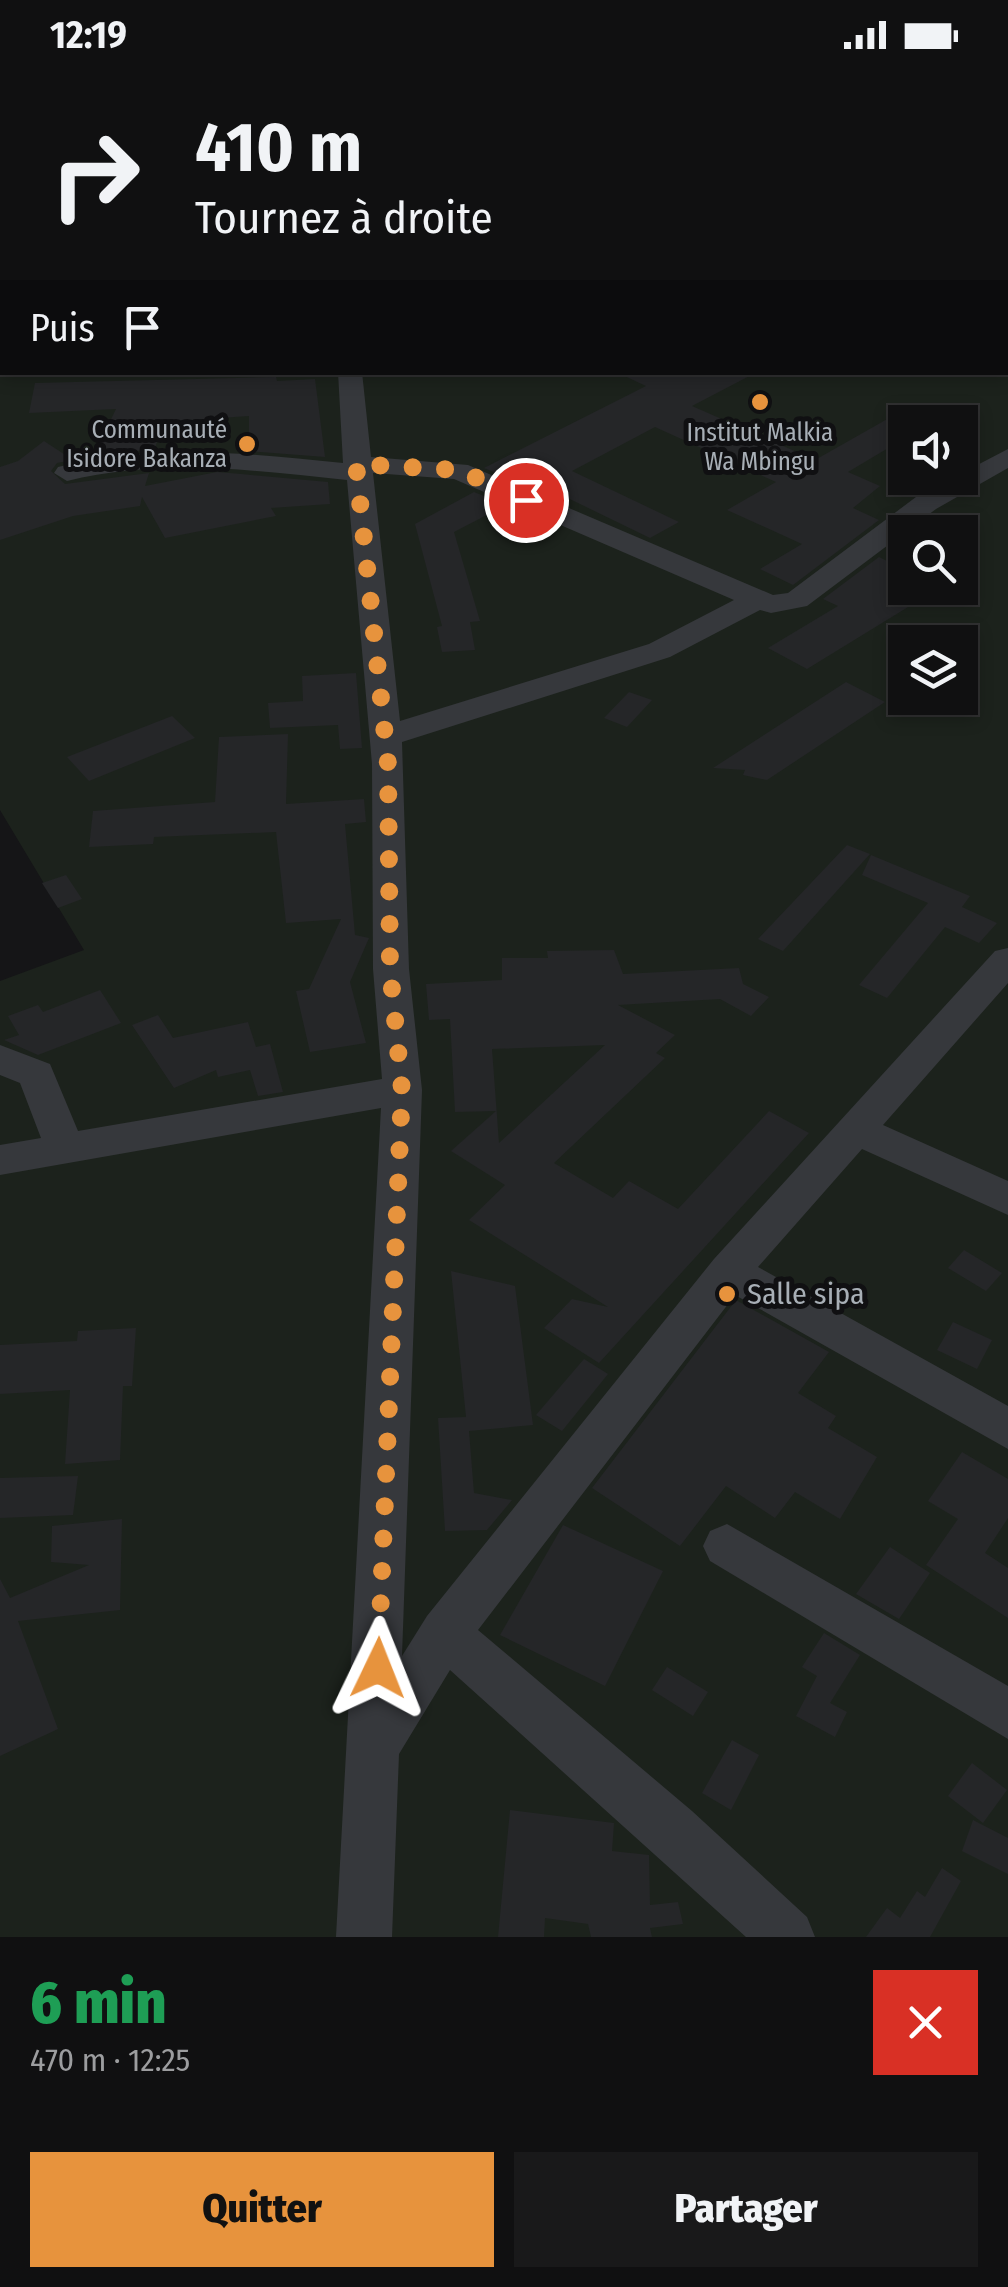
<!DOCTYPE html>
<html lang="fr">
<meta charset="utf-8">
<style>
:root{--surface:#101011;--page:#19191a;--text:#f1f3f6;--muted:#9c9d9f;--line:#303031;--accent:#e7933d}
body{margin:0;font-family:"Fira Sans Condensed",sans-serif;background:var(--page);color:var(--text);height:100vh;display:flex;flex-direction:column;font-size:38px;white-space:nowrap}
*{box-sizing:border-box;margin:0}
p{font-size:32px;color:var(--muted)}
.icon{flex:none;width:55px;height:55px;fill:none;stroke:currentColor;stroke-width:2;stroke-linecap:round;stroke-linejoin:round}
.map{position:relative;height:1867px;overflow:hidden}
.drawer{display:flex;flex-direction:column;background:var(--surface);flex:1}
.drawer>*{flex:none}
.top-card{position:absolute;left:0px;top:0px;width:1010px;height:305px;box-shadow:0 5px 15px #0003,0 0 0 2px var(--line);background:#101011;color:var(--text);overflow:hidden}
.fabs{position:absolute;left:888px;top:335px;display:grid;gap:20px}
.fabs a{display:grid;place-items:center;width:90px;height:90px;border-radius:0px;background:var(--surface);box-shadow:0 5px 15px #0003,0 0 0 2px var(--line);font-size:50px}
.pin{position:absolute;display:grid;place-items:center;width:85px;height:85px;color:#fff;margin:-42px;border:5px solid #fff;border-radius:50%;box-shadow:0 2px 10px #0007}
.me{position:absolute;width:110px;margin:-55px;rotate:2deg;stroke-linejoin:round;filter:drop-shadow(0 0 8px #0008)}
.turn{display:flex;align-items:center;gap:35px;height:210px;padding:0 30px;font-size:45px}
.turn .icon{width:130px;height:130px;stroke-width:2.5}
.turn b{display:block;font-size:70px;line-height:85px}
.then{display:flex;align-items:center;height:95px;padding:0 30px;background:#0003;gap:20px;font-size:38px}
.round{display:grid;place-items:center;flex:none;width:105px;height:105px;border-radius:0px;background:var(--page)}
.overview{display:flex;align-items:center;justify-content:space-between;height:170px;padding:0 30px}
h1{font-size:60px;font-weight:800;line-height:75px;color:#1e9e55}
.primary-button{display:flex;gap:20px;margin-top:auto;padding:20px 30px}
.primary-button a{flex:1;height:115px;border-radius:0px;background:var(--accent);color:#111;font-size:40px;font-weight:800;line-height:115px;text-align:center}
.primary-button a+a{background:var(--page);color:var(--text)}
.status{display:flex;justify-content:space-between;align-items:center;height:70px;padding:0 50px;background:var(--surface);direction:ltr}
.status svg{height:28px;fill:currentColor}
.map>svg:first-child{display:block}
.green{fill:#1c221c;fill-rule:evenodd}
.lines{fill:none;stroke-linecap:round;stroke-linejoin:round}
.river{fill:#2c363a;fill-rule:evenodd}
.building{fill:#252628;fill-rule:evenodd}
.minor{fill:#36383c;fill-rule:evenodd}
.route{stroke:#e7933d;stroke-width:18;stroke-dasharray:0 32.4}
.poi-dot{fill:#e7933d;stroke:#101012;stroke-width:4}
.labels{text-anchor:middle;dominant-baseline:central;stroke-width:10;stroke-linejoin:round;paint-order:stroke}
.far-poi-label{font-size:25px;fill:#a8afb6;stroke:#101012;text-anchor:end}
.poi-label{font-size:30px;fill:#a8afb6;stroke:#101012;text-anchor:start}
</style>
<div class="status"><b>12:19</b><svg viewBox="0 0 49 12"><path d="M0 12V9h3v3zM5 12V6h3v6zM10 12V3h3v9zM15 12V0h3v12zM26 1h20v11H26zM47 4h2v5h-2z"/></svg></div>
<div class="map">
<svg width="1008" height="1867" viewBox="0 0 1008 1867">
<rect width="100%" height="100%" fill="#151517"/>
<!-- green -->
<path class="green" d="M0,0H1008V1867H0V911L84,880L0,740ZM2,2H1008V302H2ZM905,352H960V408H905ZM905,462H960V518H905ZM905,572H960V628H905Z"/>
<g class="lines">
<!-- river -->
<rect class="river" x="0" y="49" width="2" height="16"/>
</g>
<!-- building -->
<g class="building">
<polygon points="616,302 757,302 692,336 815,390 905,339 905,368 848,402 880,416 853,438 879,450 793,515 760,499 802,474 727,440 776,412 655,357 572,401 679,452 650,468 543,416 536,420 484,398 646,316"/>
<polygon points="276,307 277,311 315,309 325,387 249,381 249,346 162,352 155,379 93,386 116,339 29,343 35,313"/>
<polygon points="44,371 73,390 57,393 51,401 65,414 149,403 145,416 217,402 241,404 328,412 330,434 271,438 276,446 165,468 142,427 140,436 73,446 0,470 0,397 18,391"/>
<polygon points="474,422 506,435 454,462 480,551 470,552 475,580 442,582 437,557 442,556 415,454"/>
<polygon points="879,487 905,500 905,518 939,518 807,599 768,578 838,536 823,529"/>
<polygon points="356,603 362,678 340,679 338,655 270,658 268,633 303,631 302,606"/>
<polygon points="846,612 885,632 767,710 743,705 745,700 713,698"/>
<polygon points="629,622 652,630 627,657 604,648"/>
<polygon points="172,646 195,668 89,711 67,687"/>
<polygon points="288,664 286,734 364,729 366,752 345,754 355,865 369,868 350,912 366,973 310,982 296,921 309,919 341,849 286,853 276,762 154,767 153,774 89,777 93,741 215,732 219,667"/>
<polygon points="847,775 870,784 783,881 758,869"/>
<polygon points="871,785 970,826 962,837 997,853 979,873 945,857 887,928 859,915 928,833 862,805"/>
<polygon points="66,805 82,829 58,838 42,813"/>
<path d="M614,880L623,904L739,898L743,914L769,927L751,946L720,929L618,935L675,965L656,983L665,988L554,1093L613,1128L629,1111L678,1139L769,1041L809,1063L599,1293L544,1258L572,1229L608,1237L469,1150L505,1115L451,1081L496,1041L455,1042L450,949L429,950L426,914L502,910V888H548L547,881ZM605,975L499,1073L492,979Z"/>
<polygon points="100,920 121,953 38,985 4,970 19,965 8,946 38,935 43,942"/>
<polygon points="158,945 173,968 248,952 256,977 270,974 283,1022 258,1026 250,1000 218,1007 216,1000 174,1018 132,955"/>
<polygon points="964,1180 1002,1203 986,1221 948,1198"/>
<polygon points="451,1201 515,1216 533,1355 469,1361 474,1423 512,1430 487,1460 445,1461 438,1348 466,1347"/>
<polygon points="736,1230 829,1282 798,1323 836,1346 828,1358 877,1387 840,1449 795,1422 775,1448 726,1416 680,1476 592,1418"/>
<polygon points="953,1252 992,1270 977,1299 937,1280"/>
<polygon points="136,1258 132,1316 123,1316 120,1390 65,1394 70,1320 0,1324 0,1275 77,1271 78,1261"/>
<polygon points="584,1289 608,1304 562,1361 536,1345"/>
<polygon points="962,1382 1008,1409 1008,1448 985,1483 1008,1498 1008,1548 926,1495 958,1449 928,1431"/>
<polygon points="78,1406 73,1445 0,1448 0,1408"/>
<polygon points="122,1449 120,1540 18,1551 58,1659 0,1686 0,1509 10,1528 89,1495 51,1492 52,1456"/>
<polygon points="563,1455 663,1501 605,1616 500,1565"/>
<polygon points="890,1477 930,1503 899,1549 856,1524"/>
<polygon points="824,1563 860,1585 830,1633 847,1642 835,1667 796,1646 817,1606 802,1597"/>
<polygon points="667,1597 708,1622 693,1646 652,1620"/>
<polygon points="732,1670 759,1685 731,1740 702,1723"/>
<polygon points="972,1693 1007,1720 983,1753 948,1726"/>
<polygon points="510,1740 614,1753 612,1781 649,1785 650,1835 678,1832 683,1854 650,1858 652,1867 591,1867 588,1854 545,1848 544,1867 498,1867"/>
<polygon points="973,1750 1008,1768 1008,1804 962,1781"/>
<polygon points="942,1798 961,1811 930,1867 866,1867 887,1838 900,1848 917,1821 925,1827"/>
</g>
<g class="lines">
<!-- minor -->
<g class="minor">
<polygon points="84,0 103,0 104,2 85,2"/>
<polygon points="223,0 242,0 243,2 224,2"/>
<polygon points="350,0 369,0 370,2 351,2"/>
<polygon points="470,0 488,0 489,2 471,2"/>
<polygon points="604,0 624,0 625,2 605,2"/>
<polygon points="728,0 748,0 749,2 729,2"/>
<polygon points="842,0 862,0 863,2 843,2"/>
<polygon points="954,0 976,0 977,2 955,2"/>
<rect x="0" y="18" width="2" height="12"/>
<rect x="0" y="138" width="2" height="15"/>
<rect x="0" y="192" width="2" height="14"/>
<rect x="0" y="252" width="2" height="17"/>
<path d="M338,302H362L371,387L468,395L773,525L788,523L916,427L1008,379V398L936,439L807,536L771,543L760,540L670,587L402,672L409,899L422,1020L402,1586L427,1546L714,1189L995,881L1008,878V913L883,1055L1008,1111V1145L862,1079L758,1197L1008,1336V1379L735,1225L478,1560L692,1741L807,1847L815,1867H746L450,1600L399,1684L392,1867H336L381,1038L0,1105V1075L41,1068L20,1013L0,1005V975L50,994L78,1061L382,1009L373,899L372,694L347,410C251,400 162,388 67,411L54,403L58,397C155,373 244,383 343,393ZM373,403L454,409L734,530L649,574L400,651Z"/>
<polygon points="727,1454 1008,1616 1008,1669 710,1491 703,1476 710,1461"/>
</g>
</g>
<g class="lines">
<!-- route -->
<polyline class="route" points="378,1598 402,1020 390,899 388,694 356,394 459,400 526,430"/>
</g>
<!-- markers -->
<g class="poi-dot">
<circle cx="760" cy="332" r="10"/>
<circle cx="247" cy="374" r="10"/>
<circle cx="727" cy="1224" r="10"/>
</g>
<g class="labels">
<!-- far-poi labels -->
<g class="far-poi-label">
<text x="227" y="360">Communauté<tspan x="227" dy="29">Isidore Bakanza</tspan></text>
<text x="760" y="363" text-anchor="middle">Institut Malkia<tspan x="760" dy="29">Wa Mbingu</tspan></text>
</g>
<!-- poi labels -->
<g class="poi-label">
<text x="747" y="1224">Salle sipa</text>
</g>
</g>
</svg>
<div class="fabs">
<a><svg class="icon" aria-label="sound" viewBox="0 0 24 24"><path d="M4 9h4l5-4v14l-5-4H4zM17 9q2 3 0 6"/></svg></a>
<a><svg class="icon" aria-label="search" viewBox="0 0 24 24"><circle cx="10" cy="10" r="6"/><path d="M15 15l6 6"/></svg></a>
<a><svg class="icon" aria-label="layers" viewBox="0 0 24 24"><path d="M12 4l9 5-9 5-9-5zM3 14l9 5 9-5"/></svg></a>
</div>
<div class="pin" style="left:526px;top:430px;background:#d93025"><svg class="icon" aria-label="arrive" viewBox="0 0 24 24"><path d="M6 21V4h12l-3 4 3 4H6"/></svg></div>
<svg class="me" style="left:378px;top:1598px" viewBox="-20 -20 40 40"><path d="M0-17L14 15 0 8-14 15z" fill="#e7933d" stroke="#fff" stroke-width="4"/></svg>
<div class="top-card">
<div class="turn"><svg class="icon" aria-label="right" viewBox="0 0 24 24"><path d="M7 20v-9h11M14 6l5 5-5 5"/></svg><div><b>410 m</b>Tournez à droite</div></div>
<div class="then">Puis<svg class="icon" aria-label="arrive" viewBox="0 0 24 24"><path d="M6 21V4h12l-3 4 3 4H6"/></svg></div>
</div>
</div>
<section class="drawer">
<div class="overview"><div><h1>6 min</h1><p>470 m · 12:25</p></div><a class="round" style="background:#d93025;color:#fff"><svg class="icon" aria-label="close" viewBox="0 0 24 24"><path d="M6 6l12 12M18 6L6 18"/></svg></a></div>
<div class="primary-button"><a>Quitter</a><a>Partager</a></div>
</section>
